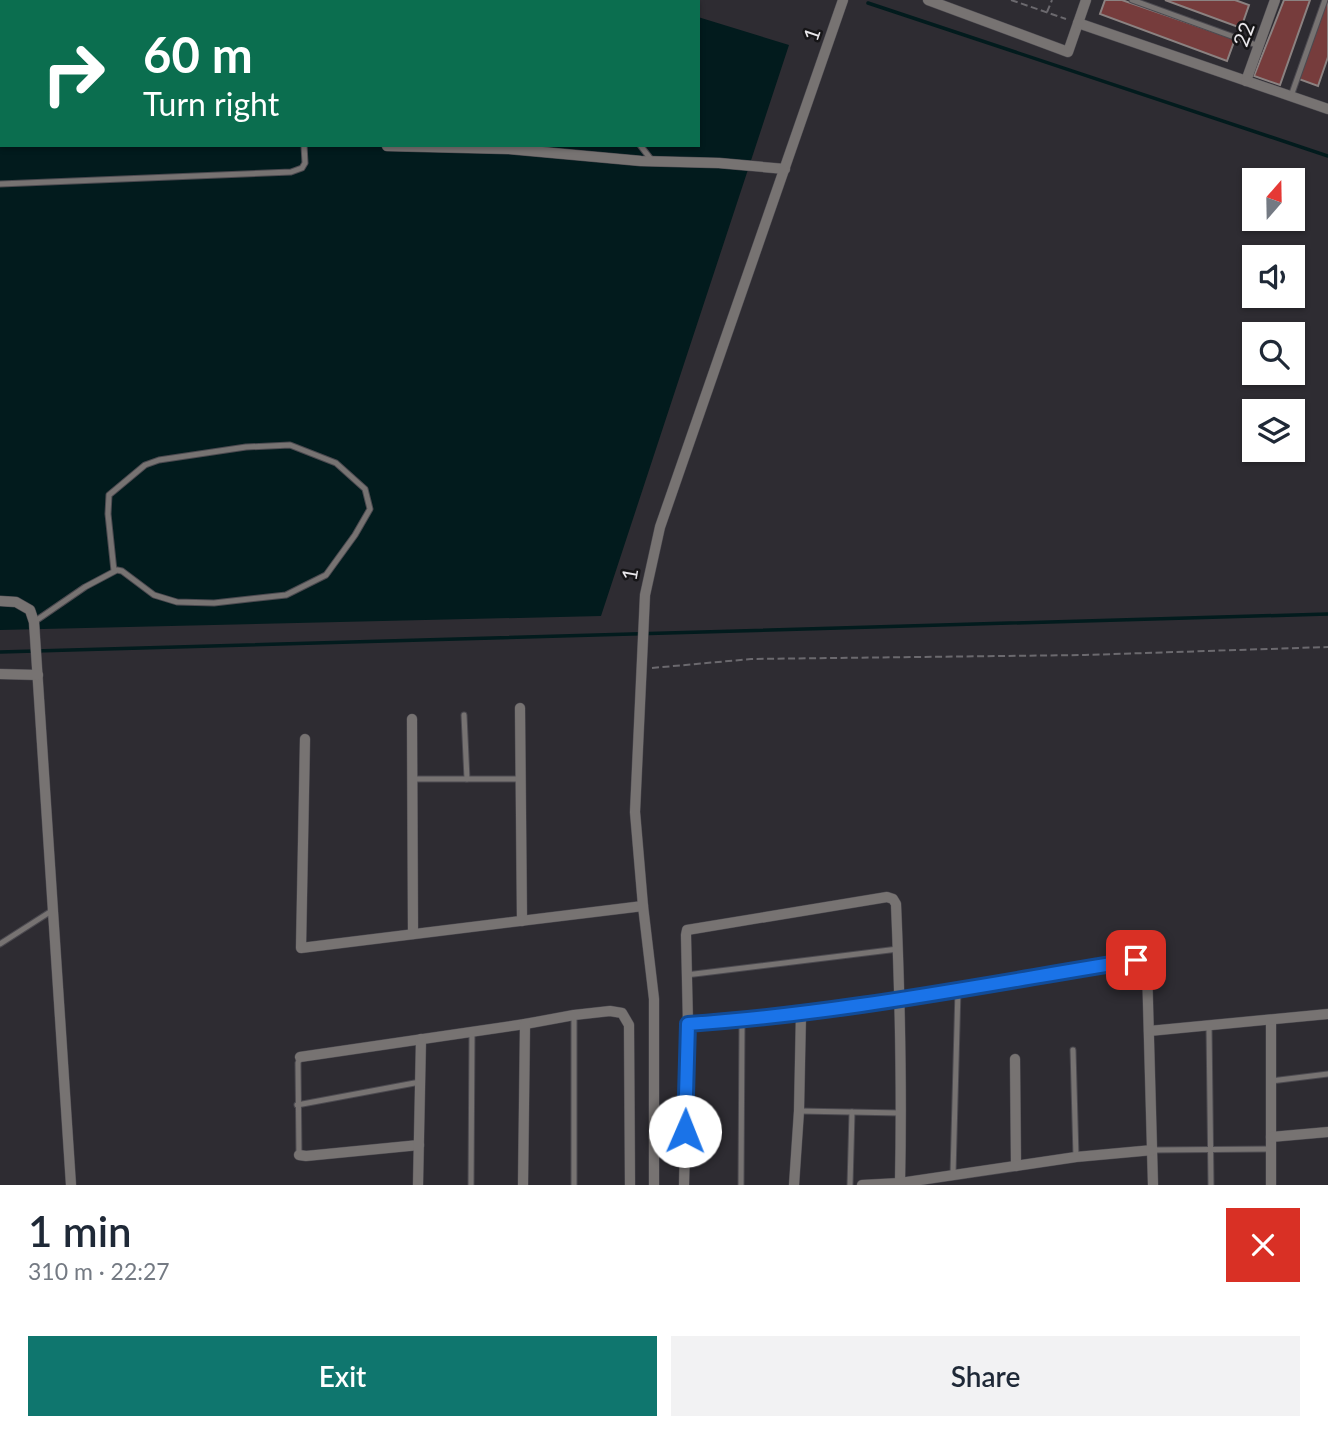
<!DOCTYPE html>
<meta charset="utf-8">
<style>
:root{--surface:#fff;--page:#f2f2f3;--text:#1f2937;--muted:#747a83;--accent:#0f766e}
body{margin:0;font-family:Lato,sans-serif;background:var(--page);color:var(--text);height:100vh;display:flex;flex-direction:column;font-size:26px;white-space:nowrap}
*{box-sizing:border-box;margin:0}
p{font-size:23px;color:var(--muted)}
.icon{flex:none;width:38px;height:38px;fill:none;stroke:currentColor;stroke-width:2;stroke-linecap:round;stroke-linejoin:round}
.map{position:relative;height:1185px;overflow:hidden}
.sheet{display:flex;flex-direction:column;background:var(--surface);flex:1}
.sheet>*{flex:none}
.top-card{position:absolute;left:0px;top:0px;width:700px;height:147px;box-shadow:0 2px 5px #0004;background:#0b6e4f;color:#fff;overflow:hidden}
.needle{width:46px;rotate:20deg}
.tools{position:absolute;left:1242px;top:168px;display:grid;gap:14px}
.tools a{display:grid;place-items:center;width:63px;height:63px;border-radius:0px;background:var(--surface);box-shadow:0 2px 5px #0004;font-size:35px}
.pin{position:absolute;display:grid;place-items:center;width:60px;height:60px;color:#fff;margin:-30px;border-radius:14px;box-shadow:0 4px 10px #0006}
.me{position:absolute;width:77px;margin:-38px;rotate:1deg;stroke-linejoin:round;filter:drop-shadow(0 0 5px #0008)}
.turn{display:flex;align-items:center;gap:24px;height:147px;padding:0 28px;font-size:32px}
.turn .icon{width:91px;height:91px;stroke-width:2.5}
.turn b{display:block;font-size:49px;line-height:60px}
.round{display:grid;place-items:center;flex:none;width:74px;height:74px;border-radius:0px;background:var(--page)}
.overview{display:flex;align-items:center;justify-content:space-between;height:119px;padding:0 28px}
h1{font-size:42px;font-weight:600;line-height:52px}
.cta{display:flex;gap:14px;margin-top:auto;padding:14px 28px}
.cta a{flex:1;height:80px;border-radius:0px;background:var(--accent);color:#fff;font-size:28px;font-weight:600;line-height:80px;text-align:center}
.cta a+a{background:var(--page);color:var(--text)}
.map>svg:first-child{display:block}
.water{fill:#021b1d}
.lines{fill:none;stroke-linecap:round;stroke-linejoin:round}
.stream{stroke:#021b1d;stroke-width:3.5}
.building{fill:#763c3c;stroke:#8b8281;stroke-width:2}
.lane-casing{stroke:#4c4a50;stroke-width:7}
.street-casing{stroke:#4c4a50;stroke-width:11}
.path{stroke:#6b696e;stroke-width:2;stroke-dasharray:7 3.5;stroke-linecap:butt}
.lane{stroke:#777372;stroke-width:5}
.street{stroke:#777372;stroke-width:10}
.route-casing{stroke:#114b97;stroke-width:18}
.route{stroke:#1a73e8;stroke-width:12}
.labels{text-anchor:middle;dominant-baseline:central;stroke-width:5;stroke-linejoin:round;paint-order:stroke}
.street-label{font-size:21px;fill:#e9e7eb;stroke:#161517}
</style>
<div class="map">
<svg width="1328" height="1185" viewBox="0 0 1328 1185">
<rect width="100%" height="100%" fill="#2e2c32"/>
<!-- water -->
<polygon class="water" points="0,0 650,2 2,2 2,145 698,145 698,17 789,45 601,616 0,630"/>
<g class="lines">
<!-- stream -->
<g class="stream">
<polyline points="868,3 1328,156"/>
<polyline points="0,652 1328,614"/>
</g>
</g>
<!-- building -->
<g class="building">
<polygon points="1105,0 1122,0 1235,39 1227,61 1100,14"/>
<polygon points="1165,0 1235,0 1249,5 1241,28"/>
<polygon points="1284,0 1310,0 1280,85 1254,76"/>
<polygon points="1326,0 1328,0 1328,57 1318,86 1296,78"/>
</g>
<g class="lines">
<!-- lane casing -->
<g class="lane-casing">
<g id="lane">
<polyline points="1132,0 1259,46"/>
<polyline points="62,2 62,0"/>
<polyline points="0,11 2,10"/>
<polyline points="1291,96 1325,0"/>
<polyline points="640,145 653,162"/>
<polyline points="0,184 291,172 302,168 305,163 304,145"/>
<polyline points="34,622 85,587 117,570 122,571 154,595 177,602 214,603 286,595 326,575 355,535 370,509 365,489 336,463 290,445 246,447 159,460 145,465 109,495 108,514 114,571"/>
<polyline points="464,715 467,779"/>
<polyline points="412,779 521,779"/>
<polyline points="0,944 53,910"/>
<polyline points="686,975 898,949"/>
<polyline points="1209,1026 1211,1185"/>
<polyline points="1073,1050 1076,1157"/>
<polyline points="1271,1081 1328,1074"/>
<polyline points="297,1105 420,1082"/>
<polyline points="799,1111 901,1113"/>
<polyline points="1153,1150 1271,1149"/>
<polyline points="299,1155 298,1063 300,1057"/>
<polyline points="953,1174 958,989"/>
<polyline points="471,1185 472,1031"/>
<polyline points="574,1185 574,1015"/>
<polyline points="741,1185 742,1021"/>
<polyline points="850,1185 852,1112"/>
</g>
</g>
<!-- street casing -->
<g class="street-casing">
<g id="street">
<polyline points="928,0 1068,52 1086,0"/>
<polyline points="1078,23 1328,109"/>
<polyline points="1246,81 1275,0"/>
<polyline points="387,146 509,149 641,161 719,163 785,169"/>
<polyline points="0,601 16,602 30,610 34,622 71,1185"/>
<polyline points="0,674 38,675"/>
<polyline points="520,708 522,921"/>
<polyline points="412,719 413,934"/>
<polyline points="305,739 301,948 643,906"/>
<polyline points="1271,1020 1271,1185"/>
<path d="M688,1024C838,1015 987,984 1136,960L1143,961L1147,967L1153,1185"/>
<polyline points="1149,1031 1328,1014"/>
<polyline points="300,1057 525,1024 574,1015 610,1011 622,1013 629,1025 630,1185"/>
<polyline points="1015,1059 1016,1166"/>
<polyline points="1271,1137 1328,1132"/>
<polyline points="299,1155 306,1156 419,1145"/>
<polyline points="418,1185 421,1039"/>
<polyline points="523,1185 525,1024"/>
<polyline points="654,1185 654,999 643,906 635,812 645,595 660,527 843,0"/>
<path d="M684,1185L688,1024L686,935L687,930L887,897L893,899L896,904C900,997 902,1090 900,1183"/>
<polyline points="794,1185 799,1111 801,1013"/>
<polyline points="862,1185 900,1183 1076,1157 1153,1150"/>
</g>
</g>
<!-- path -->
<g class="path">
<polyline points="316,0 316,2"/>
<polyline points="1011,0 1066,19"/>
<polyline points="1047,12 1052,0"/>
<polyline points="652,668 751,659 1085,655 1328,647"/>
</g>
<!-- lane -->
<use href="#lane" class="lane"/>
<!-- street -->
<use href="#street" class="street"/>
</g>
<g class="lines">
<!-- route casing -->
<g class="route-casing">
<path id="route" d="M685,1131L688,1024C838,1014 987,984 1136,960"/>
</g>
<!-- route -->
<use href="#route" class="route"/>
</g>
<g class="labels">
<!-- street labels -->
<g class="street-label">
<text transform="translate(811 34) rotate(-71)">1</text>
<text transform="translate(1243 34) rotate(-70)">22</text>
<text transform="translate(629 574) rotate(-80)">1</text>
</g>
</g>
</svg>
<div class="tools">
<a><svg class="needle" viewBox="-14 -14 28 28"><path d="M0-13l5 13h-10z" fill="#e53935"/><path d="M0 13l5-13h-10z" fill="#747a83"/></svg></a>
<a><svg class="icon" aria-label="sound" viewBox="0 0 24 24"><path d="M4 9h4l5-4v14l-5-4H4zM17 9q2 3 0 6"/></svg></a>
<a><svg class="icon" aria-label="search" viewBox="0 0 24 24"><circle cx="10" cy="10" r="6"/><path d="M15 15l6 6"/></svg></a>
<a><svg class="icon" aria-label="layers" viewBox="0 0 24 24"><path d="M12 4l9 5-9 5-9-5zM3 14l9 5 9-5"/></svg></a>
</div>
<div class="pin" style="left:1136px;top:960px;background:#d93025"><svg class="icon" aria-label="arrive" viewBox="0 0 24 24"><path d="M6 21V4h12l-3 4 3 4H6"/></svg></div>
<svg class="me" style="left:685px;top:1131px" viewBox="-20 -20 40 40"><circle r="19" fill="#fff"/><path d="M0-13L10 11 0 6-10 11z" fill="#1a73e8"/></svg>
<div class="top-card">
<div class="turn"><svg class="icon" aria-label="right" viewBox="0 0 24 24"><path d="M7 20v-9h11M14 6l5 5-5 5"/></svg><div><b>60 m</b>Turn right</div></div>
</div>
</div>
<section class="sheet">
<div class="overview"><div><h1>1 min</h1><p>310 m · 22:27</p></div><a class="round" style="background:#d93025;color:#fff"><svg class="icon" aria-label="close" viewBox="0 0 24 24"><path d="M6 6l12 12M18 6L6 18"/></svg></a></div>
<div class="cta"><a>Exit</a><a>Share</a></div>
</section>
